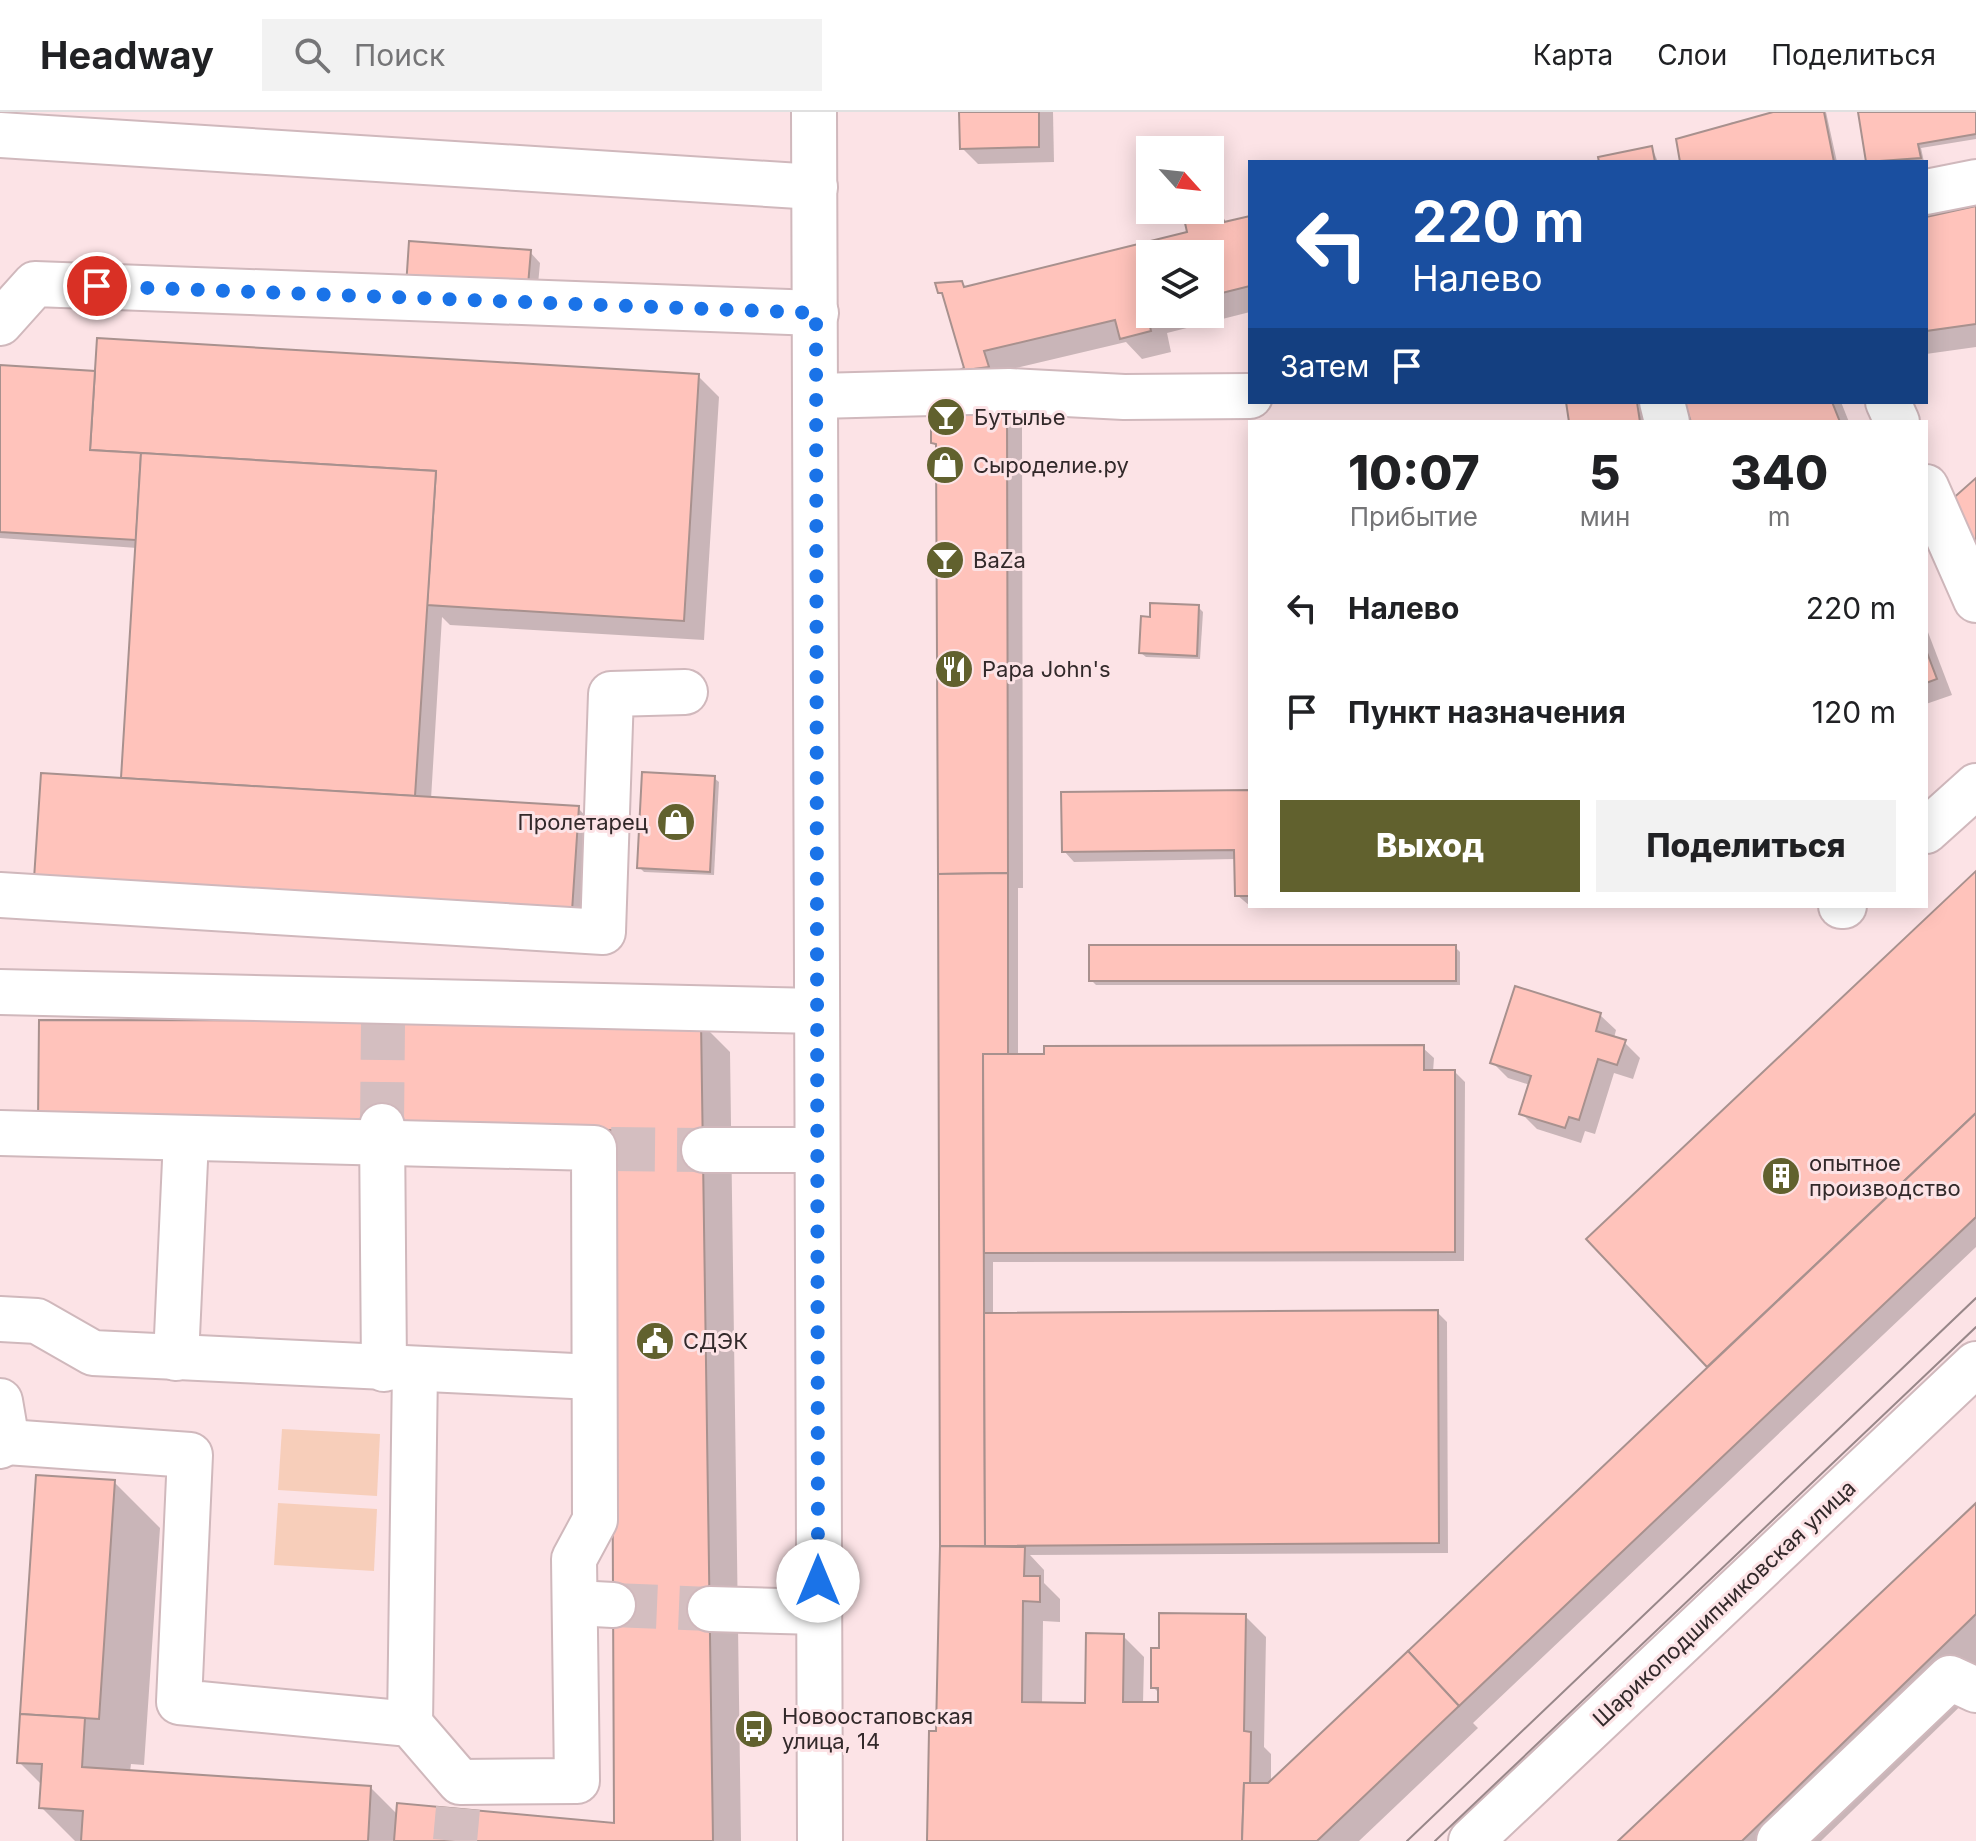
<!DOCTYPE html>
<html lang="ru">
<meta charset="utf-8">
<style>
:root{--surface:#fff;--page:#f2f2f2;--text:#202124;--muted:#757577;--line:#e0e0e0;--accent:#61612e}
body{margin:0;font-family:Inter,sans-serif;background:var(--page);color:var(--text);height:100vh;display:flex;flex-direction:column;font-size:30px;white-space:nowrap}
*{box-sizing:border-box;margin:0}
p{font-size:26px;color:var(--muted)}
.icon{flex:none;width:44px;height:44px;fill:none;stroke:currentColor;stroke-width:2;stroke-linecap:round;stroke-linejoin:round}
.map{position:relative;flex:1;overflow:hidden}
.panel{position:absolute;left:1248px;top:308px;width:680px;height:488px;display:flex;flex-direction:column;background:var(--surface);border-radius:0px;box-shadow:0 4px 20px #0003}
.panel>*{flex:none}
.guide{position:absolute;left:1248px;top:48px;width:680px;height:244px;border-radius:0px;box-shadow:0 4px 20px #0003;background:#1a4fa0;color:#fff;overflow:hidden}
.needle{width:52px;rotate:117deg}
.tools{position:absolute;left:1136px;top:24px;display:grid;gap:16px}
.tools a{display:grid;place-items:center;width:88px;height:88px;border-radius:0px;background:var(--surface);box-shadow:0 4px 20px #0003;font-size:40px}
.pin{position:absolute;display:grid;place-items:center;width:68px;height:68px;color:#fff;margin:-34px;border:4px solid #fff;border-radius:50%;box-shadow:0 2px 8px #0007}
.me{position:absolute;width:88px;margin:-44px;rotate:0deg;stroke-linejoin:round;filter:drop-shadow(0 0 6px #0008)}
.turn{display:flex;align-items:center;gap:28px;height:168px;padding:0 32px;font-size:36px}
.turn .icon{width:104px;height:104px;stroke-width:2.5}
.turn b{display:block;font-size:56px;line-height:68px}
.then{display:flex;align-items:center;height:76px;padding:0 32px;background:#0003;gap:16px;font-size:30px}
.eta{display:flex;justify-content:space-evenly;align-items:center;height:136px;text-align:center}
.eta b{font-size:48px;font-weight:800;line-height:56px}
.button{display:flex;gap:16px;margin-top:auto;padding:16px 32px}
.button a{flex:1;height:92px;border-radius:0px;background:var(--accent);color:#fff;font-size:32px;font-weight:800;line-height:92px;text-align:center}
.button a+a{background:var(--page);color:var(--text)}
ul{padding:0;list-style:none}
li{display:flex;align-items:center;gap:24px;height:104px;padding:0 32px}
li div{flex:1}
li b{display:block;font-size:30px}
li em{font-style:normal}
header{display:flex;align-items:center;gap:48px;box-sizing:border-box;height:112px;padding:0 40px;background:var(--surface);border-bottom:2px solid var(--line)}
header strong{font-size:38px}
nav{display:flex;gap:44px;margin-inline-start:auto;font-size:28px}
.search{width:560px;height:72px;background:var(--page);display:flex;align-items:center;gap:20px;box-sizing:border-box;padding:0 28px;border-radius:0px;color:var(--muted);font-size:30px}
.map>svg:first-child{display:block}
.green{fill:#f7ceba}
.shadow{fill:#0003;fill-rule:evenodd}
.building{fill:#ffc3bb;stroke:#a8918e;stroke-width:2}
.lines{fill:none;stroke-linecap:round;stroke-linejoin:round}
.minor-tunnel{stroke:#d4bec0;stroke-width:44;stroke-dasharray:44 22;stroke-linecap:butt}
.minor-casing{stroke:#d0b8bc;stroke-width:48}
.major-casing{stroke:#d0b8bc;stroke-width:48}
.minor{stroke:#fff;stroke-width:44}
.major{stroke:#fff;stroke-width:44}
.tram{stroke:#988789;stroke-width:2}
.route{stroke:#1a73e8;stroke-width:14;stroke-dasharray:0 25.2}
.labels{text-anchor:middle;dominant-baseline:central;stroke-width:6;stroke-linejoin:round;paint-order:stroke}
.poi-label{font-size:22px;fill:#32292a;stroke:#fce3e6;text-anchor:start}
.street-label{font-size:22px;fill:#32292a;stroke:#fce3e6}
</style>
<header>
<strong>Headway</strong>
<div class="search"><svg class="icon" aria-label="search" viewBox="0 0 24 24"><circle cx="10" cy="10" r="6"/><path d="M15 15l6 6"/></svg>Поиск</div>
<nav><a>Карта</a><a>Слои</a><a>Поделиться</a></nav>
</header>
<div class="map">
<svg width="1976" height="1729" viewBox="0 0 1976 1729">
<rect width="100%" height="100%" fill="#fce3e6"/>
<!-- green -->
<g class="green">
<polygon points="282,1317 380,1322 377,1384 278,1378"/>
<polygon points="278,1391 377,1397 374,1459 274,1453"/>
</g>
<!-- shadow -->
<g class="shadow">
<polygon points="961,0 1053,0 1054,50 978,52 962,36"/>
<polygon points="1783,0 1826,0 1837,50 1682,50 1731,16 1730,11"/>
<polygon points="1860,0 1976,0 1976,27 1921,36 1924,50 1868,50"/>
<polygon points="1652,36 1658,50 1601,50"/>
<polygon points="1976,96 1976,235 1926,242 1926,107"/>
<path d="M1222,105L1228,112L1250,106V200L1167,221L1171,240L1142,247L1126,230L1003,259L961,260L966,258L946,186L940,180L961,171L967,177L1190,122ZM1150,142H1210V202H1150Z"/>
<polygon points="530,140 540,151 536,194 418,185"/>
<polygon points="97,261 698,264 719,285 704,528 450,513 442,505 431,687 578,696 593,712 587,814 123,668 137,436 0,426 0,290"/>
<polygon points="1568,290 1644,290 1648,310 1571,310"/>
<polygon points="1686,290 1841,290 1849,310 1694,310"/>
<polygon points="1006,299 1022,314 1023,776 1018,776 1018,944 1423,936 1434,946 1433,960 1455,960 1465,970 1464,1149 993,1150 993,1203 1437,1200 1447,1210 1448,1441 1030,1443 1044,1458 1044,1471 1060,1487 1060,1510 1043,1509 1042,1592 1087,1593 1123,1524 1144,1545 1143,1592 1160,1592 1160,1582 1153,1575 1161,1538 1245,1504 1266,1525 1264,1635 1271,1642 1271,1672 1710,1256 1589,1128 1976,762 1976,1135 1473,1611 1478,1616 1359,1729 929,1729 938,1621 942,1434 938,336 933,331"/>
<polygon points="1198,495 1203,500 1200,547 1146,545 1141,541 1152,507"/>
<polygon points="1926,515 1952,583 1926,592"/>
<polygon points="714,666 719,670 714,763 644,760 639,755"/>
<polygon points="1250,680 1250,794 1237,783 1236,747 1074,750 1064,739"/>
<polygon points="1455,835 1460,840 1460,873 1096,873 1091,868"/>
<polygon points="1600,903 1616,918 1614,926 1624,930 1640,946 1633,967 1614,961 1595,1022 1585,1019 1581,1031 1537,1017 1521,1001 1530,973 1508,966 1493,951"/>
<polygon points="701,911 730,940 741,1729 75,1729 41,1695 43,1674 19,1650 114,1370 160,1416 144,1653 131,1652 130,1660 371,1676 398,1703 616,1713 613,1046 69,1039"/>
<polygon points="1976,1393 1976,1579 1821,1729 1621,1729"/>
</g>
<!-- building -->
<g class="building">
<polygon points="959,0 1039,0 1039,35 960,37"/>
<polygon points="1773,0 1824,0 1834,50 1680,50 1676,27"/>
<polygon points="1858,0 1976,0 1976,22 1918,32 1921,46 1866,50"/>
<polygon points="1652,34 1655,50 1599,50 1598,45"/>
<polygon points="1976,94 1976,212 1926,219 1926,105"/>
<polygon points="1222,103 1224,110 1250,104 1250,174 1210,184 1210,142 1150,142 1150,200 1147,201 1151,219 1120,227 1115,208 984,239 989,255 958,259 964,256 942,181 938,181 935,171 962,169 964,175 1187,120 1185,111"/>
<polygon points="409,129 531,138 527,185 406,175"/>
<polygon points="97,226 699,262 684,509 427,493 436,359 90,338"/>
<polygon points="0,253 95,259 90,338 141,341 136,428 0,420"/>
<polygon points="1566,290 1637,290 1640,310 1569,310"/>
<polygon points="1684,290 1832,290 1840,310 1691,310"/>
<polygon points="931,297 1007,297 1008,761 938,762 936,332 931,331"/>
<polygon points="141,341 436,359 415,684 121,666"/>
<polygon points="1976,366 1976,434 1941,397"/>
<polygon points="1150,491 1199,493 1197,544 1139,541 1141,504 1150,505"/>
<polygon points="1926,538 1937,567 1926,571"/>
<polygon points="642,660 715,664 710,760 637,756"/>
<polygon points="41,661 579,694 572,799 34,767"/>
<polygon points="1250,678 1250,784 1235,784 1234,738 1062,740 1061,680"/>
<polygon points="1976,759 1976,1001 1707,1255 1586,1127"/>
<polygon points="1008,761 1008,942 983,942 985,1434 940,1434 938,762"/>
<rect x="1089" y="833" width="367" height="36"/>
<polygon points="1515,874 1601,901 1596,919 1626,928 1617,953 1598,947 1579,1008 1569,1005 1565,1016 1519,1002 1531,964 1490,951"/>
<polygon points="39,908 701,909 713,1729 394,1729 397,1691 614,1711 611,1018 38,1010"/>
<polygon points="1424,933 1424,958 1455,958 1455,1140 984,1141 983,942 1044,942 1044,934"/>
<polygon points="1976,1001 1976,1105 1459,1594 1408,1539"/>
<polygon points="1438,1198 1439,1431 985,1434 984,1201"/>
<polygon points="36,1363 115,1368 99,1607 20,1602"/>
<polygon points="1976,1391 1976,1502 1742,1729 1618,1729"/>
<polygon points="940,1434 1025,1435 1024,1464 1040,1464 1040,1490 1023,1489 1022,1590 1085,1591 1086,1521 1124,1522 1123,1590 1158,1590 1158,1576 1151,1576 1151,1536 1159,1536 1159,1501 1246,1502 1244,1619 1251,1620 1250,1671 1244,1671 1242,1729 927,1729 929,1619 936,1619"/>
<polygon points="1408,1539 1459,1594 1317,1729 1242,1729 1244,1671 1268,1671"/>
<polygon points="20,1602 85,1606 82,1655 371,1674 368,1729 81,1729 83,1699 39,1696 42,1652 17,1651"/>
</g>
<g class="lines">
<!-- minor-tunnel -->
<g class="minor-tunnel">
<polyline points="382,1014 383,911"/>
<polyline points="611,1037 704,1038"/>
<polyline points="613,1493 710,1497"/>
<polyline points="455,1729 458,1696"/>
</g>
<!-- minor casing -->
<g class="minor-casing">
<g id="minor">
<polyline points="0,23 815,75"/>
<polyline points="1926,80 1976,70"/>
<polyline points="0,211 35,172 816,201"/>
<polyline points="817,284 1009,279 1124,285 1250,284"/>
<polyline points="1662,290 1667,310"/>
<polyline points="1888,290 1897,310"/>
<polyline points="1926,375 1976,488"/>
<polyline points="1926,719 1976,674"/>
<polyline points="0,783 603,820 611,582 685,580"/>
<polyline points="1841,794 1844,794"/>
<polyline points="0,880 817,899"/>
<polyline points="382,1014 384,1257"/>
<polyline points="0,1021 594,1036 595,1408 574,1447 577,1669 460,1670 410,1612 179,1590 190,1343 7,1330"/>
<polyline points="704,1038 817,1038"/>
<polyline points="0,1207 37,1209 93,1241 594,1265"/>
<polyline points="176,1246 186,1027"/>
<polyline points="0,1289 7,1330 0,1334"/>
<polyline points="575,1491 613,1493"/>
<polyline points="710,1497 818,1500"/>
<polyline points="410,1612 415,1257"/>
<polyline points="1471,1729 1976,1252"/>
<polyline points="1779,1729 1950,1566 1976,1578"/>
</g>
</g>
<!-- major casing -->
<g class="major-casing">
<polyline id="major" points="814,0 820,1729"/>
</g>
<!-- minor -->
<use href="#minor" class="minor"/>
<!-- major -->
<use href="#major" class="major"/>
<!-- tram -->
<g class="tram">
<polyline points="1407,1729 1976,1186"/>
<polyline points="1435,1729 1976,1215"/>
</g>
</g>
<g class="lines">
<!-- route -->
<polyline class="route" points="97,174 816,201 818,1469"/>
</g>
<!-- icons -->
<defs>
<g id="bar-disc" transform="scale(2)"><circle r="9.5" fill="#61612e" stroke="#fce3e6"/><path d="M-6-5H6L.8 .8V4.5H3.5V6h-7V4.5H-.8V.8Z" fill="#fff"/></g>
<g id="shop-disc" transform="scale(2)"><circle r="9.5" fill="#61612e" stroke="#fce3e6"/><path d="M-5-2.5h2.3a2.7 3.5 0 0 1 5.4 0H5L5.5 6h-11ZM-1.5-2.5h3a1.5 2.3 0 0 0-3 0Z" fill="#fff"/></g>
<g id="restaurant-disc" transform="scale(2)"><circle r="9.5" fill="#61612e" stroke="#fce3e6"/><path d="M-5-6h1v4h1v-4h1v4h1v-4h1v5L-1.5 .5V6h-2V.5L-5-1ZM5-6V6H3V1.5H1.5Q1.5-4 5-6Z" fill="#fff"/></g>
<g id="building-disc" transform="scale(2)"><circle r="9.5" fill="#61612e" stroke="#fce3e6"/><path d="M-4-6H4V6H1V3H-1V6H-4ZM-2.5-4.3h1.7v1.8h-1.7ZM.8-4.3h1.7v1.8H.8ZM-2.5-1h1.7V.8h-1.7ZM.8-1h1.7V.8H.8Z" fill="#fff"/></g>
<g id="civic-disc" transform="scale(2)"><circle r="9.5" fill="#61612e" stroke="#fce3e6"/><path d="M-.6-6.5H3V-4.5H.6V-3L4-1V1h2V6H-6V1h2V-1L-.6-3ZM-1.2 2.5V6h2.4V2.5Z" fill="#fff"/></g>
<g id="bus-disc" transform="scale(2)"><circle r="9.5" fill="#61612e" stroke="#fce3e6"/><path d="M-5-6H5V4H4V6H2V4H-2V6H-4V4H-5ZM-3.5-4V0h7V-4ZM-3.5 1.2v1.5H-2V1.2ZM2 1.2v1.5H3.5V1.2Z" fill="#fff"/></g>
</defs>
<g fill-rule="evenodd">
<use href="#bar-disc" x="946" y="305"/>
<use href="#shop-disc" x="945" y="353"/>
<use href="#bar-disc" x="945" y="448"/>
<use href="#restaurant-disc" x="954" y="557"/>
<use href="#shop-disc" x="676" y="710"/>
<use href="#building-disc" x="1781" y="1064"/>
<use href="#civic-disc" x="655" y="1229"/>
<use href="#bus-disc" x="754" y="1617"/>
</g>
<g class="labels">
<!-- poi labels -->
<g class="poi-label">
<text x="974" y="305">Бутылье</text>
<text x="973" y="353">Сыроделие.ру</text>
<text x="973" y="448">BaZa</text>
<text x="982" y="557">Papa John's</text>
<text x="648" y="710" text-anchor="end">Пролетарец</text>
<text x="1809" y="1051">опытное<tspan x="1809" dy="25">производство</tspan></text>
<text x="683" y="1229">СДЭК</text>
<text x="782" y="1604">Новоостаповская<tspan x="782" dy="25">улица, 14</tspan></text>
</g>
<!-- street labels -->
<g class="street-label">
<text transform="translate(1724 1491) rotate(-43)">Шарикоподшипниковская улица</text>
</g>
</g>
</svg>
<div class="tools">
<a><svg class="needle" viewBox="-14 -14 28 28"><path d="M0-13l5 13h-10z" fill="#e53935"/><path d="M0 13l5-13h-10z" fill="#757577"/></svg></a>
<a><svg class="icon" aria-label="layers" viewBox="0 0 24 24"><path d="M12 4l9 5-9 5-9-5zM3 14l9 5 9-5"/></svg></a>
</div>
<div class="pin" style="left:97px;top:174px;background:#d93025"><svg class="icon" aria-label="arrive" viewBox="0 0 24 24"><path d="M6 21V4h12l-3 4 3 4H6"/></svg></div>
<svg class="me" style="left:818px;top:1469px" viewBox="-20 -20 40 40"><circle r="19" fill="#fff"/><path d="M0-13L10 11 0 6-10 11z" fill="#1a73e8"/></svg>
<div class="guide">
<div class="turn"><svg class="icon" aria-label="left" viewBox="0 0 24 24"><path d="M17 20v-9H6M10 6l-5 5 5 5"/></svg><div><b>220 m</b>Налево</div></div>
<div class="then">Затем<svg class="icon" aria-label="arrive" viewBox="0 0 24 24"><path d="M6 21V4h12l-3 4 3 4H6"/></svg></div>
</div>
<section class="panel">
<div class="eta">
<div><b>10:07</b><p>Прибытие</p></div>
<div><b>5</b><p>мин</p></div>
<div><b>340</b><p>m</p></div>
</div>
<ul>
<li><svg class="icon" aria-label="left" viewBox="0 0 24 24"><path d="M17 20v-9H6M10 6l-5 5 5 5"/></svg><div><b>Налево</b></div><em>220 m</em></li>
<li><svg class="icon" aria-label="arrive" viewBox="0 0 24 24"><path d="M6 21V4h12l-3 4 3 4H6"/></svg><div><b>Пункт назначения</b></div><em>120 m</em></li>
</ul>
<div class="button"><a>Выход</a><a>Поделиться</a></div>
</section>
</div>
